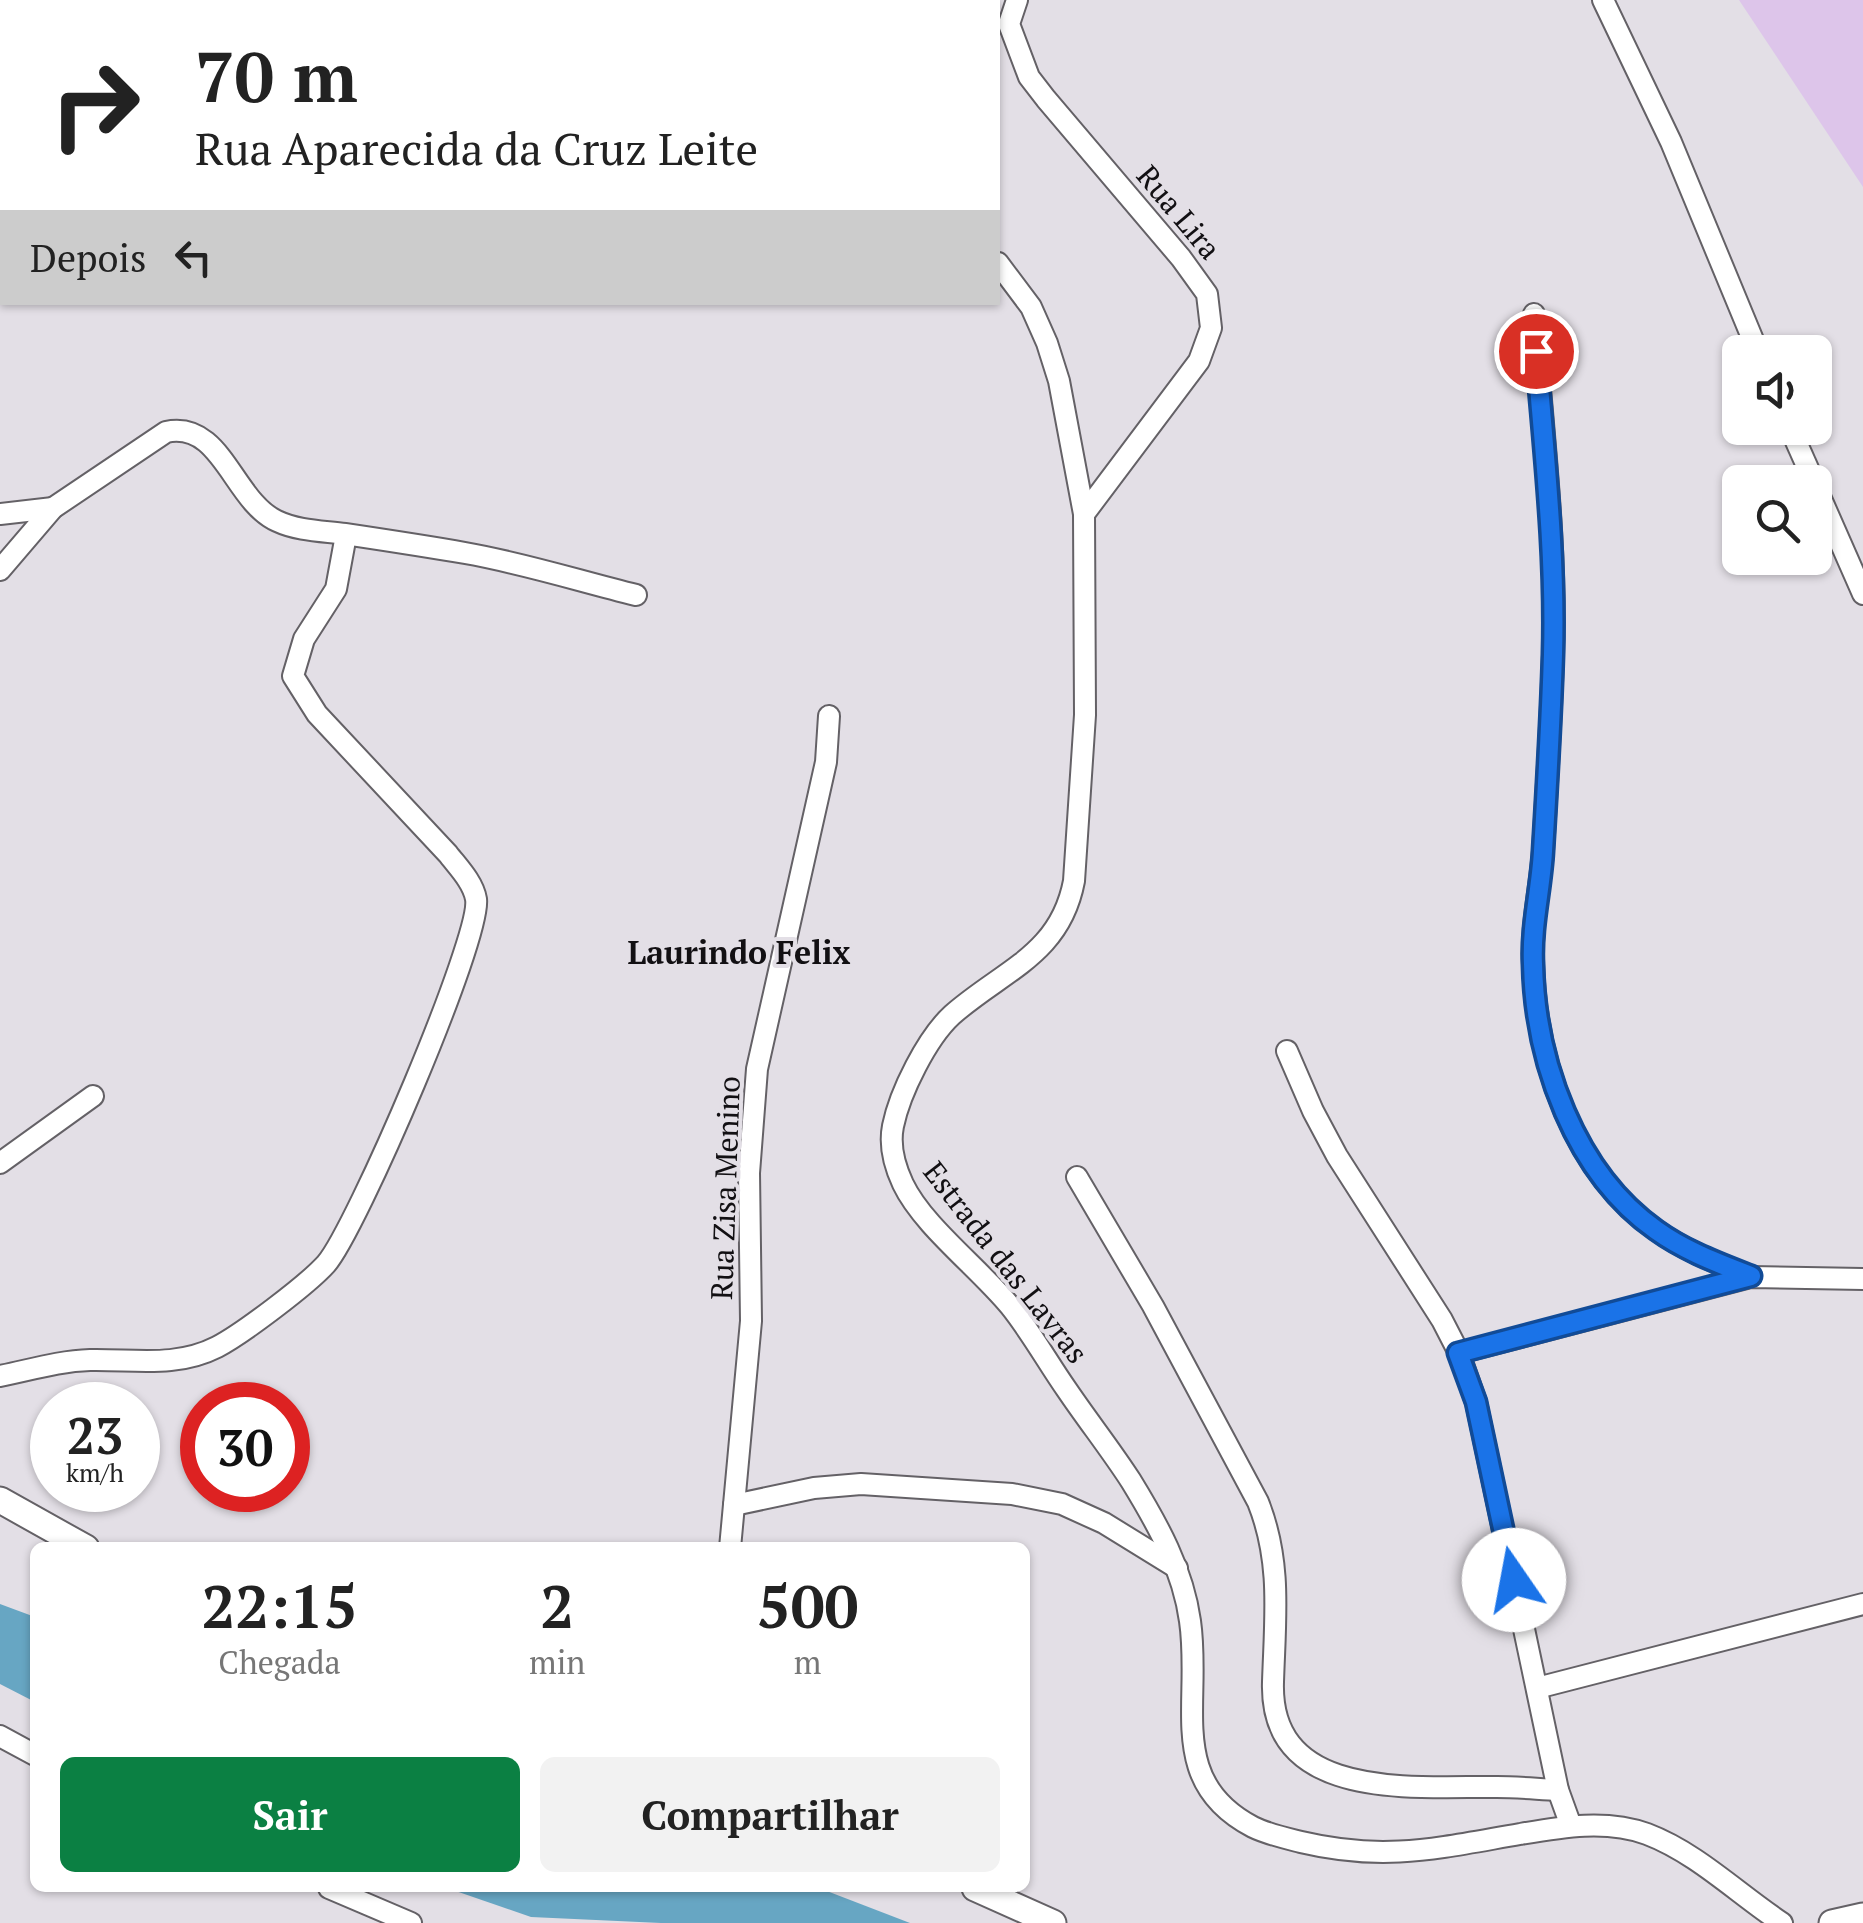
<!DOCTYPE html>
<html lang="pt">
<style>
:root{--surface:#fff;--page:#f2f2f2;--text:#222;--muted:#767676;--accent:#0b8043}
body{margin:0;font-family:"PT Serif",serif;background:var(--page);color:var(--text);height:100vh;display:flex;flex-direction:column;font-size:38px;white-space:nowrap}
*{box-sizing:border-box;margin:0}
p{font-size:32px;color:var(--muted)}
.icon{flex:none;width:55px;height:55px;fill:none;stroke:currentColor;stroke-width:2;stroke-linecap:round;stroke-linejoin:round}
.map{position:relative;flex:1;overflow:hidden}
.side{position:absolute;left:30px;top:1542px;width:1000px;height:350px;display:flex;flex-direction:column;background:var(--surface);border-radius:15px;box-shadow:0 2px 8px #0004}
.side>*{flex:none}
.guide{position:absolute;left:0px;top:0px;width:1000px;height:305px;box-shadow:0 2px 8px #0004;background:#fff;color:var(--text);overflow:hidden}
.buttons{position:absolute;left:1722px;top:335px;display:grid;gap:20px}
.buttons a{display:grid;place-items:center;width:110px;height:110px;border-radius:15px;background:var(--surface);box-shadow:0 2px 8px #0004;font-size:50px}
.speed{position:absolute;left:30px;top:1382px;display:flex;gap:20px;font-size:50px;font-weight:700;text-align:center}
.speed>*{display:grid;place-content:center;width:130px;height:130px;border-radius:50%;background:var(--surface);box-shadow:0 2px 8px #0004;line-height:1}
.speed small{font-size:25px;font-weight:400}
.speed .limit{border:15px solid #d22;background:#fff;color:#111}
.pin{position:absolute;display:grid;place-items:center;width:85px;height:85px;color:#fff;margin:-42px;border:5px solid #fff;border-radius:50%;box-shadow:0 2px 10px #0007}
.me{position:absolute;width:110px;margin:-55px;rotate:348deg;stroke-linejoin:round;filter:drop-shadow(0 0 8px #0008)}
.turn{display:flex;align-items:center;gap:35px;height:210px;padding:0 30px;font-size:45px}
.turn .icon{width:130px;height:130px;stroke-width:2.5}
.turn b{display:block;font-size:70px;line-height:85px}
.then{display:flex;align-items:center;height:95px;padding:0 30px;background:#0003;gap:20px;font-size:38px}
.eta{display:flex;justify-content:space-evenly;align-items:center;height:170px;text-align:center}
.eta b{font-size:60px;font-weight:800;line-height:70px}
.button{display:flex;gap:20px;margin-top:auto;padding:20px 30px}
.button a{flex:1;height:115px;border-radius:15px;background:var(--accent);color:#fff;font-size:40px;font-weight:800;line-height:115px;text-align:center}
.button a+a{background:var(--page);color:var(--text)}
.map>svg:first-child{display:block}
.green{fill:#ddc5ea}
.water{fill:#67a6c3}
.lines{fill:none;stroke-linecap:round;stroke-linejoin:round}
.minor-casing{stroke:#646166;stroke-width:24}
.tertiary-casing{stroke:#646166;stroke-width:29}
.minor{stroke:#fff;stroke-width:20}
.tertiary{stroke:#fff;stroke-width:25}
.route-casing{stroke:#114b97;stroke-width:25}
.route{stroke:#1a73e8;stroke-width:18}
.labels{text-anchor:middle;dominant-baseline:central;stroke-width:8;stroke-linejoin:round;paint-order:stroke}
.street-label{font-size:30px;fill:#121013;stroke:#e3dfe6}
.neighbourhood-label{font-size:32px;font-weight:bold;fill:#121013;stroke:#e3dfe6}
</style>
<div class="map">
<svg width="1863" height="1923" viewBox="0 0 1863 1923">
<rect width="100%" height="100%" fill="#e3dfe6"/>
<!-- green -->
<polygon class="green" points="1739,0 1863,0 1863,187"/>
<!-- water -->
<g class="water">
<polygon points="0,1604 35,1617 35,1702 0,1684"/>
<polygon points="447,1888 819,1888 910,1923 661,1923 531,1917"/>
</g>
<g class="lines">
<!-- minor casing -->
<g class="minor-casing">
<g id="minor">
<polyline points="721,0 723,2"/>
<polyline points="1017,0 1009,24 1029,77 1046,99 1181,258 1207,294 1211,328 1199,361 1084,514"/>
<polyline points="1603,0 1671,142 1758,352"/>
<path d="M998,263L1031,307L1047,343L1059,381L1084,514L1085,715L1074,881C1060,955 1003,970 952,1015C927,1038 900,1092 893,1126C889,1146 895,1167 903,1184C923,1226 979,1268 1010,1306C1031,1332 1048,1363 1067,1390C1088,1421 1111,1450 1131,1481C1158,1525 1183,1570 1190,1621C1202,1703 1165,1781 1253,1827C1267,1834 1285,1838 1301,1842C1385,1862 1438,1848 1520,1834C1561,1827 1606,1819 1647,1834C1697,1853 1738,1894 1782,1923"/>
<path d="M1534,314C1542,427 1557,541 1553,655C1551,720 1547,786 1543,851C1540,889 1531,926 1533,964C1536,1062 1574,1173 1656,1230C1685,1251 1718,1263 1751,1277"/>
<polyline points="1790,428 1814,482"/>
<polyline points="1815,485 1863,594"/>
<polyline points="0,514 53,508"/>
<path d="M0,570L53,508L166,432C222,420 233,501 277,521C298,531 323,531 345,534C385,540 425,546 465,553C523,563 579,581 636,595"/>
<polyline points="1287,1051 1313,1111 1337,1156 1442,1320 1459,1353 1476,1402 1558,1790 1571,1826"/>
<polyline points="0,1163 93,1096"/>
<path d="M1077,1177L1153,1306L1258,1502C1282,1562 1275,1618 1273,1682C1269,1803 1417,1786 1497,1787C1517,1787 1537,1789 1558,1790"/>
<polyline points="1459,1353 1751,1277 1863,1279"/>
<path d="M0,1376C30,1370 59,1361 90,1360C134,1359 176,1368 217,1347C242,1334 307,1285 326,1264C356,1230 482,937 476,899C473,882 458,867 448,854L317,714L293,676L304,639L336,589L346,535"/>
<polyline points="734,1505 814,1488 861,1484 1012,1494 1062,1504 1104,1523 1177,1568"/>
<polyline points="730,1548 751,1321 749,1173 757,1069 826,762 829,716"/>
<polyline points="1537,1688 1863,1604"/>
<polyline points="0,1736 35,1755"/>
<polyline points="329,1888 411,1923"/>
</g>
</g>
<!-- tertiary casing -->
<g class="tertiary-casing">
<g id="tertiary">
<polyline points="0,1500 86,1548"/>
<polyline points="975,1888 1053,1923"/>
<polyline points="1832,1923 1863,1916"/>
</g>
</g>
<!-- minor -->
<use href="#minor" class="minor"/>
<!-- tertiary -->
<use href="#tertiary" class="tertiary"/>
</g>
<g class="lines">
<!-- route casing -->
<g class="route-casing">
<path id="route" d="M1514,1580L1476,1402L1458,1353L1751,1276C1718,1263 1685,1251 1656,1230C1575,1173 1535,1061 1533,964C1531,926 1541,889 1543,851C1547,786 1551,720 1553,654C1556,554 1544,451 1536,351"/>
</g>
<!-- route -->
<use href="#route" class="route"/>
</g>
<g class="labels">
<!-- street labels -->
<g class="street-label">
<text transform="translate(1179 212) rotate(50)">Rua Lira</text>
<text transform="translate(725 1188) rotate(-88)">Rua Zisa Menino</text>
<text transform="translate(1006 1262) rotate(52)">Estrada das Lavras</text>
</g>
<!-- neighbourhood labels -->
<g class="neighbourhood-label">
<text x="739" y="952">Laurindo Felix</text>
</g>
</g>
</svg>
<div class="buttons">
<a><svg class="icon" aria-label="sound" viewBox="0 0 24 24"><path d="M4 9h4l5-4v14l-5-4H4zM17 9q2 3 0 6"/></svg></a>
<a><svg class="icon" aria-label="search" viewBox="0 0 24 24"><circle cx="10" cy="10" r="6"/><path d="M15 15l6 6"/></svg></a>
</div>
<div class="speed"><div>23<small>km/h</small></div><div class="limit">30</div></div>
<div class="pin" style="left:1536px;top:351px;background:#d93025"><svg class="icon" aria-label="arrive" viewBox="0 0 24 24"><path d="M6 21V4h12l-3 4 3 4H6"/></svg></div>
<svg class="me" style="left:1514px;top:1580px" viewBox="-20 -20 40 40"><circle r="19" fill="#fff"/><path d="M0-13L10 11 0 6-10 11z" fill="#1a73e8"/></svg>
<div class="guide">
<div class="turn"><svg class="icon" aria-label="right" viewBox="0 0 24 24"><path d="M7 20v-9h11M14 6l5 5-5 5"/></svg><div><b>70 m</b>Rua Aparecida da Cruz Leite</div></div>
<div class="then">Depois<svg class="icon" aria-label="left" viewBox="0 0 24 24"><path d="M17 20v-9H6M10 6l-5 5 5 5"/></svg></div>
</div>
<section class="side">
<div class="eta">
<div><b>22:15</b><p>Chegada</p></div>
<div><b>2</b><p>min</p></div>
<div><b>500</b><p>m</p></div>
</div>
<div class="button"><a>Sair</a><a>Compartilhar</a></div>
</section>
</div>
